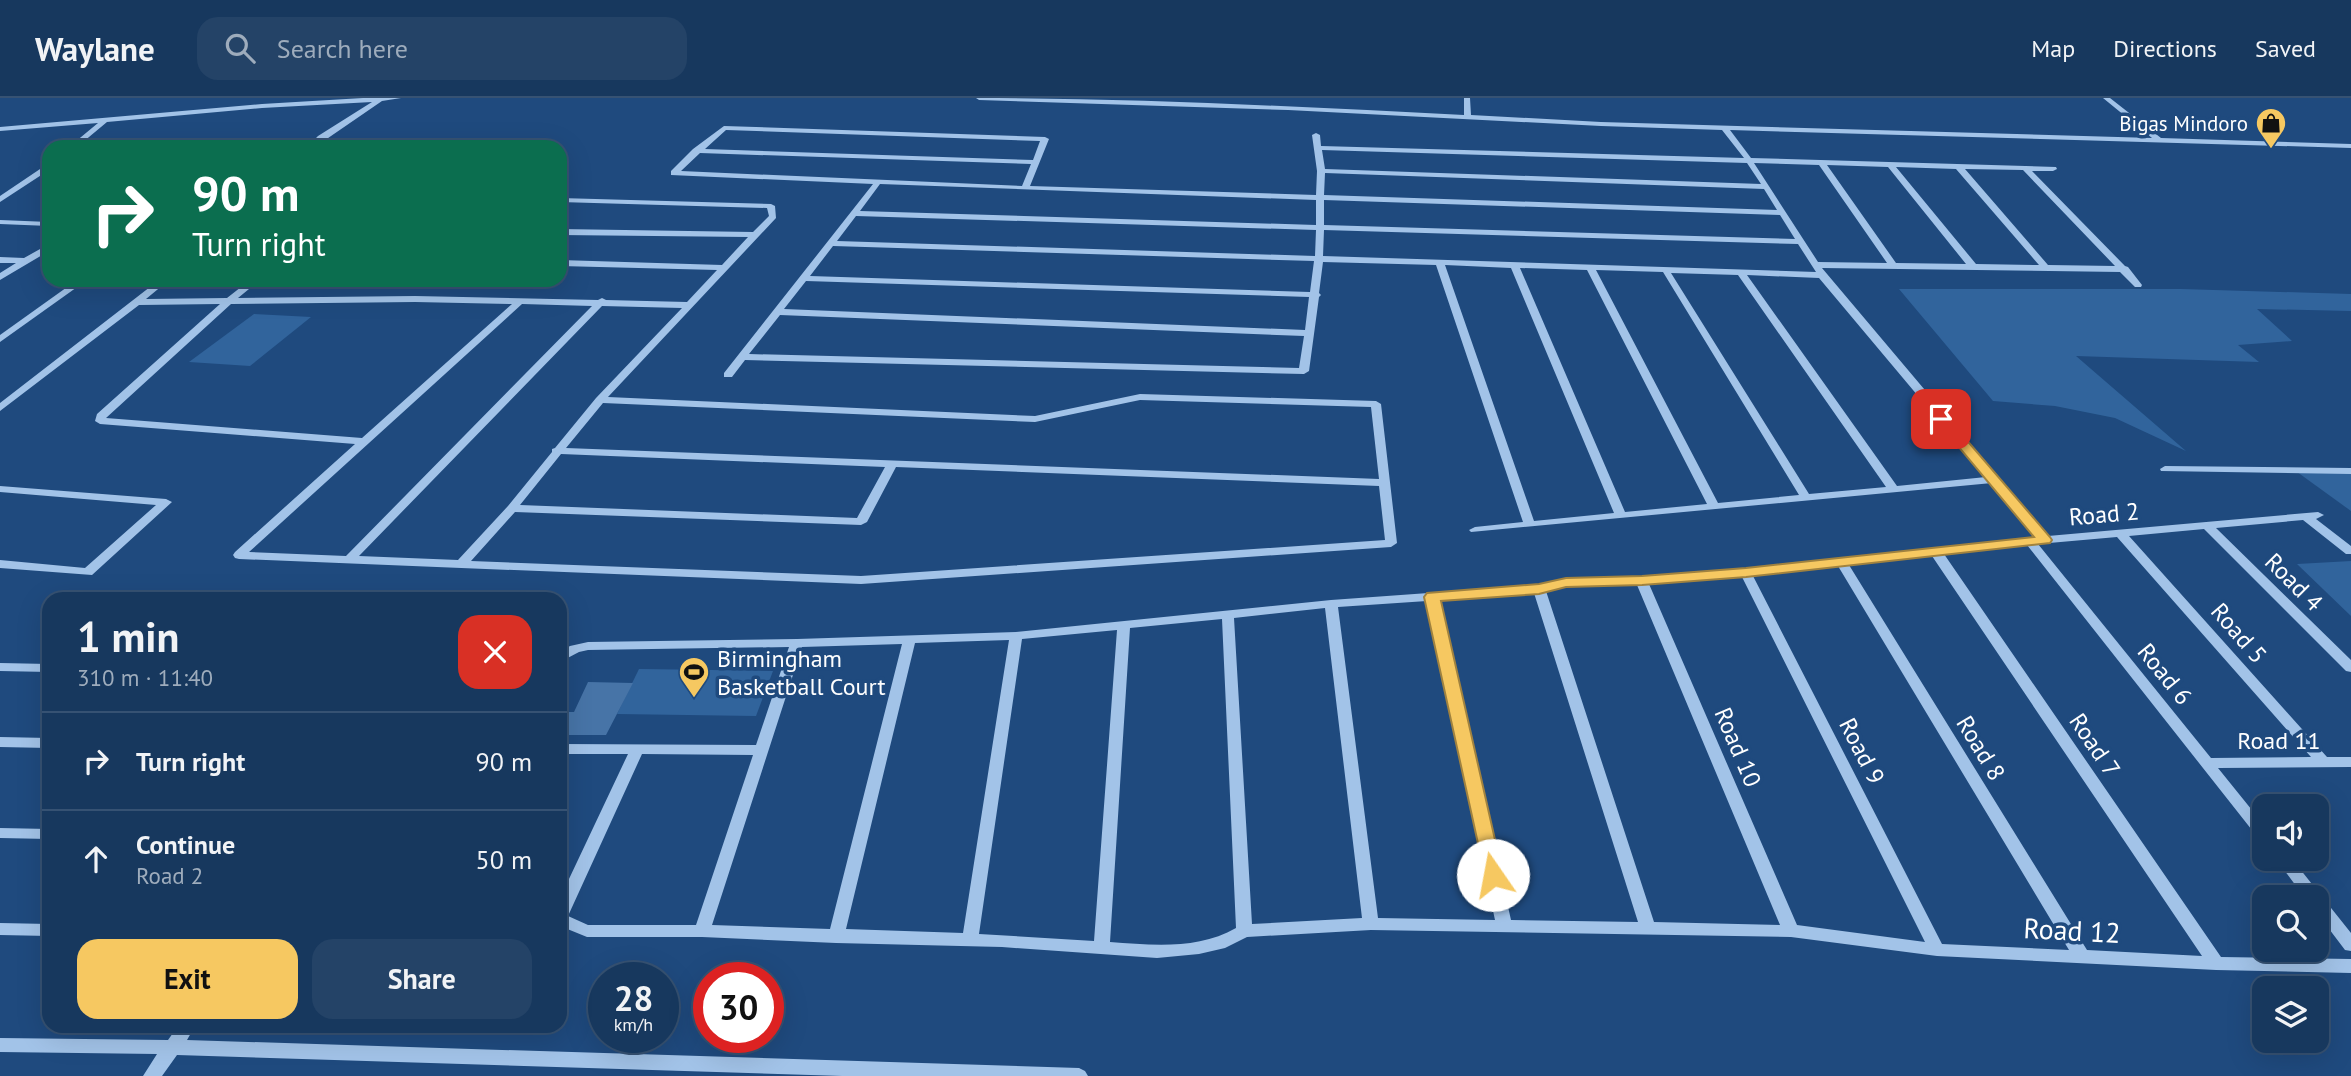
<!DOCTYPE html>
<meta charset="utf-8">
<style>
:root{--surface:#17385e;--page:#244367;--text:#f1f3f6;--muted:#9eacbc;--line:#365273;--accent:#f6c861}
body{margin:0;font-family:"PT Sans",sans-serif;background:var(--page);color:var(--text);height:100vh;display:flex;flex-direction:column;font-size:26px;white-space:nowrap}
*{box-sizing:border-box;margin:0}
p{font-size:23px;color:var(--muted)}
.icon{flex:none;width:38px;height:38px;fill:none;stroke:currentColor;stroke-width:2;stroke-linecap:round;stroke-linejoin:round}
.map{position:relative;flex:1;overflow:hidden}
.drawer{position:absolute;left:42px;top:494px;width:525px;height:441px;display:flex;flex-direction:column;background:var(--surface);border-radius:21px;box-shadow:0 7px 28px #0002,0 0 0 2px var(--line)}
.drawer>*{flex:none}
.hud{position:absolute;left:42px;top:42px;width:525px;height:147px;border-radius:21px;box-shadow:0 7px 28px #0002,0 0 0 2px var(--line);background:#0b6e4f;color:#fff;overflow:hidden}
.controls{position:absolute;left:2252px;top:696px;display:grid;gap:14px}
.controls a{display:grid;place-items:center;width:77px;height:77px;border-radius:14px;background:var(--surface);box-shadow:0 7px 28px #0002,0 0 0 2px var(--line);font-size:35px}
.speed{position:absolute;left:588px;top:864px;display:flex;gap:14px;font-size:35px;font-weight:700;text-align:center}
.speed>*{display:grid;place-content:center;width:91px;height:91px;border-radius:50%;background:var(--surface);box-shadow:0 7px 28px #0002,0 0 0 2px var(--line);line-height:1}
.speed small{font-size:18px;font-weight:400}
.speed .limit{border:10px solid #d22;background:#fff;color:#111}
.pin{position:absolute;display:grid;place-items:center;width:60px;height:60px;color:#fff;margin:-30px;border-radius:14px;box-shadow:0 4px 10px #0006}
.me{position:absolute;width:77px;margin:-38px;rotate:348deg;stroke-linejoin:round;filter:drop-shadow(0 0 5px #0008)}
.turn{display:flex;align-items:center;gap:24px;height:147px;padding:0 35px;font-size:32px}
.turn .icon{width:91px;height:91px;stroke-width:2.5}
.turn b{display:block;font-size:49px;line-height:60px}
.round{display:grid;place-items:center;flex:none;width:74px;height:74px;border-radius:21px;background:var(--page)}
.summary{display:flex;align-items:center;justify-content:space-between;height:119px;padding:0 35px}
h1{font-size:42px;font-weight:700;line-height:52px}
.button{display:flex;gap:14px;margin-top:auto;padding:14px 35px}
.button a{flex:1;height:80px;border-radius:21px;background:var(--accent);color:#111;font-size:28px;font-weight:700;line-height:80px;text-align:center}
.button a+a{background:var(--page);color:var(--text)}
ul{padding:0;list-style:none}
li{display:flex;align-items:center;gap:21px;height:98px;padding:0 35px;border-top:2px solid var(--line)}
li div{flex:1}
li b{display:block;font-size:26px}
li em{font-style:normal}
header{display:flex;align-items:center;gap:42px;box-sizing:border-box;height:98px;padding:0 35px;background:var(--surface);border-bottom:2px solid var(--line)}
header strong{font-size:33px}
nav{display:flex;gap:38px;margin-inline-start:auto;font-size:24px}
.search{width:490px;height:63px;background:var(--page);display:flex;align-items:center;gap:18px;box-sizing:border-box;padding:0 24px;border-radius:21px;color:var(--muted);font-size:26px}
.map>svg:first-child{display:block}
.green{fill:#31649c}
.building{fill:#4774a7}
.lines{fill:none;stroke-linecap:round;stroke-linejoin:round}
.minor{fill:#a2c3e8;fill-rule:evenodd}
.route{fill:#f6c861;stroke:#a0823f;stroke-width:2}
.labels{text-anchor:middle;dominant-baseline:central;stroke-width:7;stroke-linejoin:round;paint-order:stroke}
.far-poi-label{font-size:21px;fill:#fff;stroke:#1f4a7e;text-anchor:end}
.street-label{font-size:24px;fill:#fff;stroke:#1f4a7e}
.poi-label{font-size:24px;fill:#fff;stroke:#1f4a7e;text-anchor:start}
.near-street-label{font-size:28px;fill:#fff;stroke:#1f4a7e}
</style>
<header>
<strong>Waylane</strong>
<div class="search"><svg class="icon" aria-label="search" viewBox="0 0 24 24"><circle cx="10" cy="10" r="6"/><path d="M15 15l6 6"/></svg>Search here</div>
<nav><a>Map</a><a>Directions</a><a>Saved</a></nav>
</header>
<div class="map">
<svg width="2351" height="978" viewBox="0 0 2351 978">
<rect width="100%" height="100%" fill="#1f4a7e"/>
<!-- green -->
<g class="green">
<polygon points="1899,191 2181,191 2351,196 2351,213 2257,211 2292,243 2238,247 2259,264 2076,258 2186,353 2115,320 2055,308 1993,303"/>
<polygon points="254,216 311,219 250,268 189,264"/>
<polygon points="2293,371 2351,372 2351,413"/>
<polygon points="2351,463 2351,518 2297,466"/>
<polygon points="639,571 773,573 756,618 617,616"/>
</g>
<!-- building -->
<polygon class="building" points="588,584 633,585 606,637 560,637 563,614 574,614"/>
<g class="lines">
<!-- minor -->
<g class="minor">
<polygon points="363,0 401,0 382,3 315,49 307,49 318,38 372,4 262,10 107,24 77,49 69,49 98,25 0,33 0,29 262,6"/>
<path d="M976,0C1139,0 1302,9 1464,17V0H1470L1471,17L1601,24L2152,40L2103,0H2110L2161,40L2351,46V50L1730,32L1751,60L2056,69L2057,71L2053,73H2032L2125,168L2128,169L2142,187L2141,189H2135L2120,174L1822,170L2048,438L2318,414L2324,417L2316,421L2351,448V456H2346L2303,422L2216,430L2351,562V574L2346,573L2204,431L2129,438L2327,659H2351V669L2218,670L2264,727V743L2259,741L2027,447L1944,456L2221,859L2351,861V875L2216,872L1937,858L1791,839L1371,832L1247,839L1225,850L1199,856L1157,860L1002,849L836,845L702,839H587L560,828V800L628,656H560V646L756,647L789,549L588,552L579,554L560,564V554L570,548L588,544L797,541L1016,534L1331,502L1539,487L1566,480L1642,479L1746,471L2036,439L1992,385L1471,434L1469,432L1475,429L1523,424L1436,167L1323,164L1319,195L1321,197L1319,199L1309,273L1304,276L745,262L732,279H724V275L873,86L671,77V73L693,51L724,28L1045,39L1049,41L1030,88L1316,97L1317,73L1312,37L1316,35L1320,37L1321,48L1744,60L1722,32L1601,28L1288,12L979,2ZM726,32L1040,43L1033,62L705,51ZM1322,52L1747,65L1761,86L1325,71ZM700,55L1031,66L1022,88L681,73ZM1754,65L1819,67L1887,165L1818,164ZM1827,67L1888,69L1966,166L1896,165ZM1896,69L1956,71L2039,167L1976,166ZM1965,71L2023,72L2115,168L2048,167ZM1325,75L1764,91L1777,112L1324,97ZM880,86L1316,102V127L860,113ZM1324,102L1780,117L1795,141L1324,127ZM856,118L1316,132L1315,158L837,143ZM1324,132L1798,146L1816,174L1323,158ZM833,148L1314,163L1310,194L810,178ZM1445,167L1511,170L1614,415L1534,423ZM1520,170L1587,172L1707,406L1625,414ZM1596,172L1663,174L1799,397L1718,405ZM1671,175L1738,177L1886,389L1809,396ZM1747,177L1819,180L1986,379L1897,388ZM806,183L1309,199L1305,232L784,211ZM780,217L1304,238L1299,270L749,256ZM2117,439L2311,659L2211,660L2038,446ZM1932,458L2202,858L2087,852L1849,467ZM1838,468L2069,852L1942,846L1753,478ZM1742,479L1925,844L1797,827L1649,486ZM1637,487L1780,827L1654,824L1546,493L1566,488ZM1534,495L1638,824L1511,822L1439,502ZM1427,503L1495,822L1378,820L1338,509ZM1325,510L1362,820L1252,826L1234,520ZM1222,521L1236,830C1198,852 1152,847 1110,844L1130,530ZM1117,532L1094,843L979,836L1022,541ZM1009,542L963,835L846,831L915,545ZM902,546L830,831L712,827L802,549ZM642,656L753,657L696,827H588L568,818Z"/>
<polygon points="46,67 49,67 49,72 0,104 0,98"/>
<path d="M560,100L771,106L775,108L776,120L608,299L1035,318L1140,296L1376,303L1381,306L1397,445L1391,449L861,486L239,461L235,460L233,457L235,454L355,346L100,326L95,323L97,316L220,206L139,207L0,313V305L159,182H169L146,201L227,200L250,182H260L238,200L415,198L598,202L602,200L606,202L687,204L717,172L560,168V162L722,167L748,139L560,137V131L753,134L769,118L767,110L560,104ZM415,204L512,206L362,340L106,320L231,206ZM522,206L592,208L346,458L249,454ZM602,208L682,210L596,300L555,350L552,351V354L508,408L458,462L359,458ZM1140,302L1371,309L1379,381L566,350L603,305L1035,324ZM561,356L885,369L857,420L520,407ZM896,369L1379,388L1385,442L861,478L471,463L515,414L861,427L867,424Z"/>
<polygon points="0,122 49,124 49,128 0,126"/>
<polygon points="49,146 49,153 0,182 0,175 16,165 0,165 0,159 24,160"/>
<polygon points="77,182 87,182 0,244 0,237"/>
<polygon points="2165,368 2351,370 2351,376 2161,373 2160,371"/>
<polygon points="0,388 166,401 172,404 92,477 0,470 0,462 85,470 156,407 0,394"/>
<polygon points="0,565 49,566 49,574 0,573"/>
<polygon points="0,639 49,640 49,650 0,649"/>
<polygon points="0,730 49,731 49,741 0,740"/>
<polygon points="2276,761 2292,761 2351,835 2351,853 2345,852 2317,815 2317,800 2305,800"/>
<polygon points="0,825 49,826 49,838 0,837"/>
<polygon points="178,928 195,928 187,942 1079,970 1085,973 1088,978 842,978 177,957 162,978 143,978 157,956 0,954 0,940 168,942"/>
</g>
</g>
<!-- route -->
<polygon class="route" points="1941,317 1946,318 2050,439 2052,442 2050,445 1746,479 1642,487 1566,489 1539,496 1441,503 1503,777 1500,782 1493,785 1486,782 1424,499 1427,495 1539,486 1566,480 1642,478 1746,470 2034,439 1937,323 1937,318"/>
<!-- icons -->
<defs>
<g id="shop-pin" transform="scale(1.575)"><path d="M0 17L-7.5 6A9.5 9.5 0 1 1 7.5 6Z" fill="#f6c861" stroke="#1f4a7e"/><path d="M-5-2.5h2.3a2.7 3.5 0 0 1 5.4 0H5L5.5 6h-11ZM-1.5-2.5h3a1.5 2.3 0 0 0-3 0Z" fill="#111"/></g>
<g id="stadium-pin" transform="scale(1.575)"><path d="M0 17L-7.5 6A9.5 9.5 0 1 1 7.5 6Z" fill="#f6c861" stroke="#1f4a7e"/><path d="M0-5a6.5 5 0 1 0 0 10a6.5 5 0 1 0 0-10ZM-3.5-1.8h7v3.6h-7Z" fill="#111"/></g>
</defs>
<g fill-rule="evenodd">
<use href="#shop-pin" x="2271" y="25"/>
<use href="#stadium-pin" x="694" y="574"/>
</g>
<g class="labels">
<!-- far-poi labels -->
<g class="far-poi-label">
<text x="2248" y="25">Bigas Mindoro</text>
</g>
<!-- street labels -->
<g class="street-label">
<text transform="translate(2104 416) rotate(-5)">Road 2</text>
<text transform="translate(2294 484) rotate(45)">Road 4</text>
<text transform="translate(2239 535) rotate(49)">Road 5</text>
<text transform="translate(2165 576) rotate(51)">Road 6</text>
<text x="2279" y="642">Road 11</text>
<text transform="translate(2095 647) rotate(56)">Road 7</text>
<text transform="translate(1738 649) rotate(67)">Road 10</text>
<text transform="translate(1981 650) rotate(59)">Road 8</text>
<text transform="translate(1862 653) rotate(63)">Road 9</text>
</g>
<!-- poi labels -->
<g class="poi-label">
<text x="717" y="560">Birmingham<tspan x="717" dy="28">Basketball Court</tspan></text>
</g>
<!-- near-street labels -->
<g class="near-street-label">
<text transform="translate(2072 832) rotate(3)">Road 12</text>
</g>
</g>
</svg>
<div class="controls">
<a><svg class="icon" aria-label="sound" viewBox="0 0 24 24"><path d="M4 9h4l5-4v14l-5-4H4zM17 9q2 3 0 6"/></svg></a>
<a><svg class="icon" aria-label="search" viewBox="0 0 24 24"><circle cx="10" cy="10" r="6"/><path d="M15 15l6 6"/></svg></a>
<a><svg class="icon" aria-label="layers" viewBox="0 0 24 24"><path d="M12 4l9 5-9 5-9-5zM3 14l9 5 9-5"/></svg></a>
</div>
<div class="speed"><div>28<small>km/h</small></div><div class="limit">30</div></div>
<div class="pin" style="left:1941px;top:321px;background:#d93025"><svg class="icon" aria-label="arrive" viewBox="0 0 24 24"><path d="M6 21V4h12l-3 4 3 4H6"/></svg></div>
<svg class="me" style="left:1493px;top:777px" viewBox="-20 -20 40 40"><circle r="19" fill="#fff"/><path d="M0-13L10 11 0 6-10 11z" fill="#f6c861"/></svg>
<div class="hud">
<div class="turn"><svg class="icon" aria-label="right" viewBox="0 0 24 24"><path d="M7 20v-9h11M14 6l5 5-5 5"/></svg><div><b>90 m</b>Turn right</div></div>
</div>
<section class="drawer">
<div class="summary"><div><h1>1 min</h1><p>310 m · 11:40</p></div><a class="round" style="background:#d93025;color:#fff"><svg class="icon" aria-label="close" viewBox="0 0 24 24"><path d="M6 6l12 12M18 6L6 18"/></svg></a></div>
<ul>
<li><svg class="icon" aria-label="right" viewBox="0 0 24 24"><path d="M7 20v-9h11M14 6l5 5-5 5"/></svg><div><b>Turn right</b></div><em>90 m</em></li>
<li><svg class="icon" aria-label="ahead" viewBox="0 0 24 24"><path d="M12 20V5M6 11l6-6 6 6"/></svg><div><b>Continue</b><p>Road 2</p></div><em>50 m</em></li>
</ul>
<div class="button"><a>Exit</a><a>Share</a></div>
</section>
</div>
